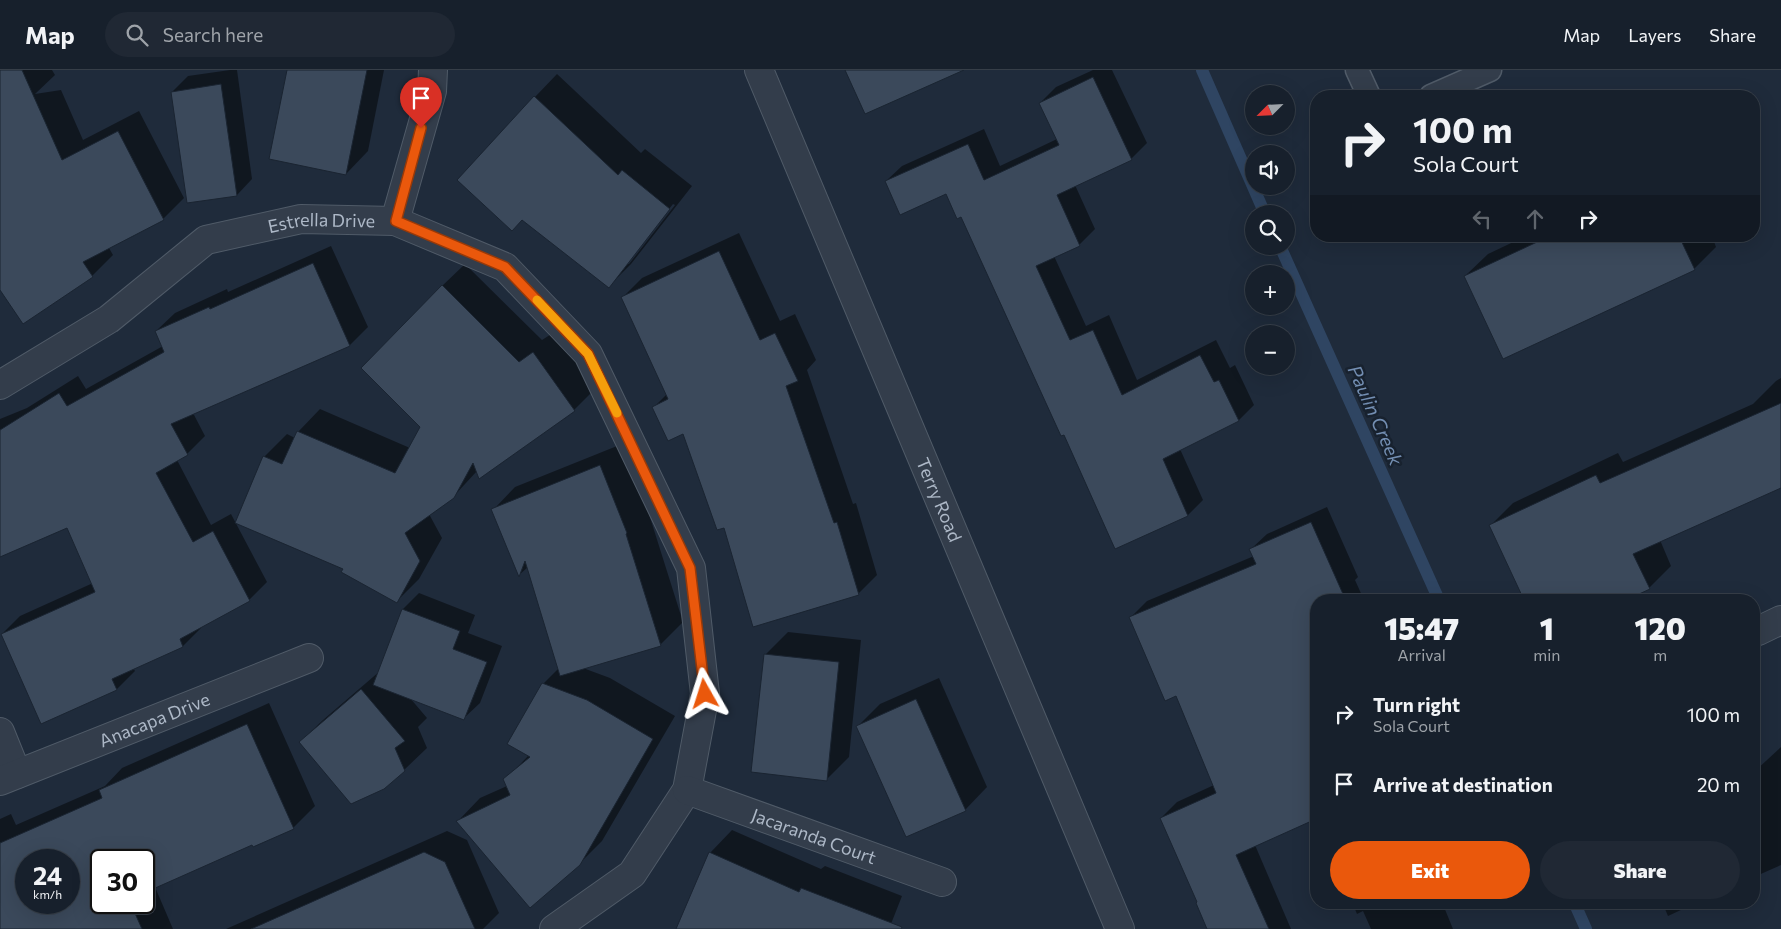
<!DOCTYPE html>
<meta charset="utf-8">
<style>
:root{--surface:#17202c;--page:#202834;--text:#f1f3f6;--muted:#9ea3a9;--line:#363e48;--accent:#ea580c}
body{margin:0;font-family:Commissioner,sans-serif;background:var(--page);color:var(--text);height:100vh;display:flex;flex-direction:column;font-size:19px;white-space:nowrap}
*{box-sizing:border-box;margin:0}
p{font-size:16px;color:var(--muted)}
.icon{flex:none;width:28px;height:28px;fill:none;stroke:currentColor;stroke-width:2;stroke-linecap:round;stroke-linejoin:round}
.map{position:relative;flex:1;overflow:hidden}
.details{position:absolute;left:1310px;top:524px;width:450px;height:315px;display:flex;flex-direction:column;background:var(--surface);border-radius:20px;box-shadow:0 5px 20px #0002,0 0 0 1px var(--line)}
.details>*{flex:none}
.guide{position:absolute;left:1310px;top:20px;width:450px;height:152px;border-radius:20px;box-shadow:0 5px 20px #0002,0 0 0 1px var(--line);background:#17202c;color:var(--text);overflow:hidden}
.needle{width:32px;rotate:246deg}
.tools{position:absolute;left:1245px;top:15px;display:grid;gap:10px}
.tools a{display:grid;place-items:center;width:50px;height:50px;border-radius:50%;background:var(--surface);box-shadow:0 5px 20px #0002,0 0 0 1px var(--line);font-size:25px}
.speed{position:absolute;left:15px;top:779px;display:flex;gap:10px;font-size:25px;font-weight:700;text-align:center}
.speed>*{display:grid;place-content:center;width:65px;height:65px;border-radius:50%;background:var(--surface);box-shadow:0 5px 20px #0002,0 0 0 1px var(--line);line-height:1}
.speed small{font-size:12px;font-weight:400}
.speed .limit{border:2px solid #111;border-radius:8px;background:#fff;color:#111}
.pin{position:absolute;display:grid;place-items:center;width:42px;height:42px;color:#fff;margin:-51px -21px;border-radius:50% 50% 50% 0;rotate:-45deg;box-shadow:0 0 5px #0007}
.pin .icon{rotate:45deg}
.me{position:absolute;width:55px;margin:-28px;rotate:354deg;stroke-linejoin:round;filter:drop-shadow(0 0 4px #0008)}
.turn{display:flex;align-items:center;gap:18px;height:105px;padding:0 20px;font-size:22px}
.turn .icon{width:65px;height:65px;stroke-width:2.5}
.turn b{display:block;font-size:35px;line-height:42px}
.lanes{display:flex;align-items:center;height:48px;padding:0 20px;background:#0003;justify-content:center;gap:25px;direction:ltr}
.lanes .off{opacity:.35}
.eta{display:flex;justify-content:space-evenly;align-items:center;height:85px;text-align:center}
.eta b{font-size:30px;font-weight:800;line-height:35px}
.cta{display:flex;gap:10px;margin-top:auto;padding:10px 20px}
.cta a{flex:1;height:58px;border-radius:30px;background:var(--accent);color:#fff;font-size:20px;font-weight:800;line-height:58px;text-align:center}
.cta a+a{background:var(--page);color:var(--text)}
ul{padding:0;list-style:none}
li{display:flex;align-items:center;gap:15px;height:70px;padding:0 20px}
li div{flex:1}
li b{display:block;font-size:19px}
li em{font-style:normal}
header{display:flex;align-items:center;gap:30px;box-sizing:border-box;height:70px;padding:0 25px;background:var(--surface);border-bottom:1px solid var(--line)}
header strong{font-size:24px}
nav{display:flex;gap:28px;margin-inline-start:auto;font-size:18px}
.search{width:350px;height:45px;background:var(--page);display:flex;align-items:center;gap:12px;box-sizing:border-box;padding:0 18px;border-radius:28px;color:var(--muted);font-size:19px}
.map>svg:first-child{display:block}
.shadow{fill:#0007;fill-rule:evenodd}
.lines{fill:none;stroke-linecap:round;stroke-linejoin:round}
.stream{stroke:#2f4562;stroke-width:12}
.building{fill:#3b495b;stroke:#1a2431;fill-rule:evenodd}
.lane-casing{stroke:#505b68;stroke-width:25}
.street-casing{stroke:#505b68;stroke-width:30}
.lane{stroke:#333d4b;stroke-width:22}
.street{stroke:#333d4b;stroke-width:28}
.route-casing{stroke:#983908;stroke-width:12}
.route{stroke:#ea580c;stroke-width:9}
.slow{stroke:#f59e0b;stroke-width:9}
.labels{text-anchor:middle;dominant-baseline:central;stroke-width:5;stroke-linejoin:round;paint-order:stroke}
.street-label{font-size:18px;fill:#adb8c7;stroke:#18222f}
.water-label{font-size:19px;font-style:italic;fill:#738eb2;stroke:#18222f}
</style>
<header>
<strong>Map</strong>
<div class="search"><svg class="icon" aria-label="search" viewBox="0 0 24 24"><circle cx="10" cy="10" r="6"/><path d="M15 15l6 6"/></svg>Search here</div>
<nav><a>Map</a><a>Layers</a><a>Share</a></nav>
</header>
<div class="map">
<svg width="1781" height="859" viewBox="0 0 1781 859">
<rect width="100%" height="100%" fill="#1f2b3b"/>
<!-- shadow -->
<g class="shadow">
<polygon points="0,0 52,0 55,5 35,24 61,20 83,70 139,41 184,128 163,149 109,178 113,185 92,206 0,218"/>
<polygon points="230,0 237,0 252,109 237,125 172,22 188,6"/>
<polygon points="288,0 384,0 368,81 346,104"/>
<polygon points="1093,0 1112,0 1147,73 1131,89 1075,115 1095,159 1080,174 1054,186 1086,256 1109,245 1137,310 1216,270 1230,298 1235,295 1254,335 1239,350 1180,379 1203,430 1188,445 1064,363 962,145 946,123 886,111 902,96 984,59 1000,96 1057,69 1040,33 1056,17"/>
<path d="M557,4L641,83L645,79L692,116L631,194L608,217L535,27ZM673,134L675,135L629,194H626Z"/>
<polygon points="739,163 780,251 795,244 816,290 807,300 853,434 856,433 877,505 858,524 724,457 684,362 654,337 667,324 622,228 642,208"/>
<polygon points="1526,166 1712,166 1716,177 1694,199 1465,206 1488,184"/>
<polygon points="331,176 368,257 350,275 193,343 205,366 187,384 177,390 211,455 231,444 267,512 249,530 200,556 201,558 183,576 133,598 135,601 117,619 2,564 20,546 93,513 68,457 0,486 0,349 27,338 78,306 86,319 163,276 156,261 175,243 227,219 228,222"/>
<polygon points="465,194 542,270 556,261 596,318 574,340 477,401 453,427 429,444 442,468 419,509 397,531 345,498 264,387 287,364 295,368 298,362 320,339 410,378 422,357 442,216"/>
<polygon points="1781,308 1781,416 1660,470 1671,496 1649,518 1623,530 1526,530 1490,456 1513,433 1618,383 1623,392 1753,334 1776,311"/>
<polygon points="622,374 649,440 648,441 683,552 660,575 583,598 610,608 675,646 602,771 579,794 458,751 480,728 507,716 505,710 529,685 543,614 559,598 528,497 519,505 493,440 515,417"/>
<polygon points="1327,437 1358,507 1355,510 1364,530 1316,530 1316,752 1315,748 1255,775 1291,859 1208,859 1199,832 1161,748 1177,732 1214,715 1176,624 1131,547 1147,531 1254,486 1251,479 1267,464"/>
<polygon points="419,523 475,545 468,563 502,576 480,633 464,648 410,628 427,648 418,657 427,678 404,700 300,672 323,650 380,601 403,539"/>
<polygon points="788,562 861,570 849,687 827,709 765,585"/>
<polygon points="939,608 987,717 965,740 858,656 880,634"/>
<path d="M269,633L315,736L293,758L253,773L155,817L173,859H0V749L11,744L16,755L105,716L122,698ZM26,790H69V832H26ZM101,790H144V832H101Z"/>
<polygon points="1781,677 1781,795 1754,807 1754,702"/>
<polygon points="732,760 821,799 825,796 902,826 889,859 677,859 710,783"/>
<polygon points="447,761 467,770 499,843 483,859 226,859"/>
<polygon points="1352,832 1442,832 1453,859 1371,859 1363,841 1357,844"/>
<polygon points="1662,832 1698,832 1668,846"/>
</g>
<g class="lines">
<!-- stream -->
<g class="stream">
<polyline points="1202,0 1265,144"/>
<polyline points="1280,176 1439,530"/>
<polyline points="1574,832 1586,859"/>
</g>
</g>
<!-- building -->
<g class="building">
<polygon points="0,0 22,0 62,90 118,61 164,150 83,192 93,207 23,254 0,220"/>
<polygon points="287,0 367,0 346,105 269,89"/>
<polygon points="845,0 964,0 865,44"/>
<polygon points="1093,7 1132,90 1057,125 1080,176 1036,196 1070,270 1093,260 1122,325 1200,285 1214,312 1219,310 1239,351 1163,389 1188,446 1115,479 1064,365 1061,366 961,147 957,149 946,124 900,145 885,111 968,74 984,110 1059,75 1039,33"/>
<polygon points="221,14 237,126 187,133 171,22"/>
<polygon points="534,26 618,105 622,100 670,139 609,218 522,150 512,161 457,110"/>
<polygon points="1550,166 1679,166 1695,200 1503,289 1464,206"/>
<polygon points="719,181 760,270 775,263 798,311 786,316 834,453 837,452 859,525 753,557 724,458 717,460 683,364 668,371 652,337 668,329 621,227"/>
<polygon points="313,193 350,276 171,354 188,385 156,403 193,472 213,461 250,531 180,569 183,577 112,609 117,620 41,654 1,564 95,522 67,458 0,487 0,360 59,323 67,336 164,282 155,261 209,237 210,239"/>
<polygon points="442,215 519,292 533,282 575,341 479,409 473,393 454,428 405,463 420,491 397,533 341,502 343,499 235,453 263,386 282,394 297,361 395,403 420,357 361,298"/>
<polygon points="1781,333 1781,418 1633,484 1650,519 1626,530 1524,530 1489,455 1596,405 1600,413"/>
<polygon points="600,395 627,463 626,464 661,576 560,606 525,491 519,507 491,439"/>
<polygon points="1311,452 1343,524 1330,530 1316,530 1316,749 1236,785 1269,859 1207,859 1196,833 1197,832 1160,748 1216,723 1176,626 1165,631 1129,547 1256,494 1249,479"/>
<polygon points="402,539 460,561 453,579 487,592 464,650 373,615"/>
<polygon points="764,584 839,592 827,711 751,702"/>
<polygon points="542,613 587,630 653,669 580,795 530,838 456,751 510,725 503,709 530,687 507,674"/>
<polygon points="361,619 405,671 395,678 405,701 384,719 351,734 299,672"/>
<polygon points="916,629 966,741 906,767 856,656"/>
<path d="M247,654L294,759L253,777L252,775L144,823V790H101V832H130L142,859H0V773L102,728L99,720ZM26,790H69V832H26Z"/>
<polygon points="424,782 445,792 475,859 251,859"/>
<polygon points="709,782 799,822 801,818 902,857 901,859 676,859"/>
</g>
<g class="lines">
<!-- lane casing -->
<g class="lane-casing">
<g id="lane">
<polyline points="1357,0 1369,26"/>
<polyline points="1431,26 1490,0"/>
</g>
</g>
<!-- street casing -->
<g class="street-casing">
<g id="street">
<path id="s1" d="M759,0L1120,859"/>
<polyline points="395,151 432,21 433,0"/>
<path id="s2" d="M0,315L109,249L206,170L301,149L395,151L505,197L588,284L691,498L705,624L687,720L632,804L554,859"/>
<polyline points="1758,561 1781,550"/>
<polyline points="0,662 17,704"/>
<path id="s3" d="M0,711L309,588"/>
<path id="s4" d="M687,720L942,812"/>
</g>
</g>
<!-- lane -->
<use href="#lane" class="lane"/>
<!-- street -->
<use href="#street" class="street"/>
</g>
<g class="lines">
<!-- route casing -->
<g class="route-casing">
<polyline id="route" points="421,58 396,151 505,197 588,284 690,498 705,624"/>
</g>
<!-- route -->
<use href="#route" class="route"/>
<!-- slow -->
<polyline class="slow" points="537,230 588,284 617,343"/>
</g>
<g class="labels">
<!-- street labels -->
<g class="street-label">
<text stroke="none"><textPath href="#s2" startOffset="370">Estrella Drive</textPath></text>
<text stroke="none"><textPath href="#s1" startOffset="466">Terry Road</textPath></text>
<text stroke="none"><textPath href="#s3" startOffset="166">Anacapa Drive</textPath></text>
<text stroke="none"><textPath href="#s4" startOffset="135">Jacaranda Court</textPath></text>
</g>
<!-- water labels -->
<g class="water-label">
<text transform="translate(1376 345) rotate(66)">Paulin Creek</text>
</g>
</g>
</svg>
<div class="tools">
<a><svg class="needle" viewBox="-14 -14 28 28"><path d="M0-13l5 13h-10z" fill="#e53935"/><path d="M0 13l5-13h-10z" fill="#9ea3a9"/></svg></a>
<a><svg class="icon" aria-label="sound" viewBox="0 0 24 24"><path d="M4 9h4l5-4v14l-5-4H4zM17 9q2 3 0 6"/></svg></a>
<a><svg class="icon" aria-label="search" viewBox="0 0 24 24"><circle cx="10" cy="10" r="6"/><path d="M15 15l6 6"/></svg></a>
<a>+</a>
<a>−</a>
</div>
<div class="speed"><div>24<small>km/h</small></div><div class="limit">30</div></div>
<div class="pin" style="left:421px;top:58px;background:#d93025"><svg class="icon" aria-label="arrive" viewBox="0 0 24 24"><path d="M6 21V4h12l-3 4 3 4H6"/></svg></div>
<svg class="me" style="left:705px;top:624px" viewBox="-20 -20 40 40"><path d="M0-17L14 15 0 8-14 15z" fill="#ea580c" stroke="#fff" stroke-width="4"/></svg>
<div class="guide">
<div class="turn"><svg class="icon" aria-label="right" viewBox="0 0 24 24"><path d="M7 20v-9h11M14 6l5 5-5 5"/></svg><div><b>100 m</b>Sola Court</div></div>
<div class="lanes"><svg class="icon off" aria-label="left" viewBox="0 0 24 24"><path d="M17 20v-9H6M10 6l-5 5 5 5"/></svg><svg class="icon off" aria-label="ahead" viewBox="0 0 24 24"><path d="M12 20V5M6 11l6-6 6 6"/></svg><svg class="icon" aria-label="right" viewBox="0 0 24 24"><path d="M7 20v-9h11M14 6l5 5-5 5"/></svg></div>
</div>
<section class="details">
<div class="eta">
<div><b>15:47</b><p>Arrival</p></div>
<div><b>1</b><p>min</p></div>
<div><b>120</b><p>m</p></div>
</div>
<ul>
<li><svg class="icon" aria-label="right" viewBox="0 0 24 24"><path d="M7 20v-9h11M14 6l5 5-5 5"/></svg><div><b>Turn right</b><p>Sola Court</p></div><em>100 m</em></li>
<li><svg class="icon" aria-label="arrive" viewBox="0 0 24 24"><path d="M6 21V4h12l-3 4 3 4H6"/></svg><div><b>Arrive at destination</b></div><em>20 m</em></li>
</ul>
<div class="cta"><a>Exit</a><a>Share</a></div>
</section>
</div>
